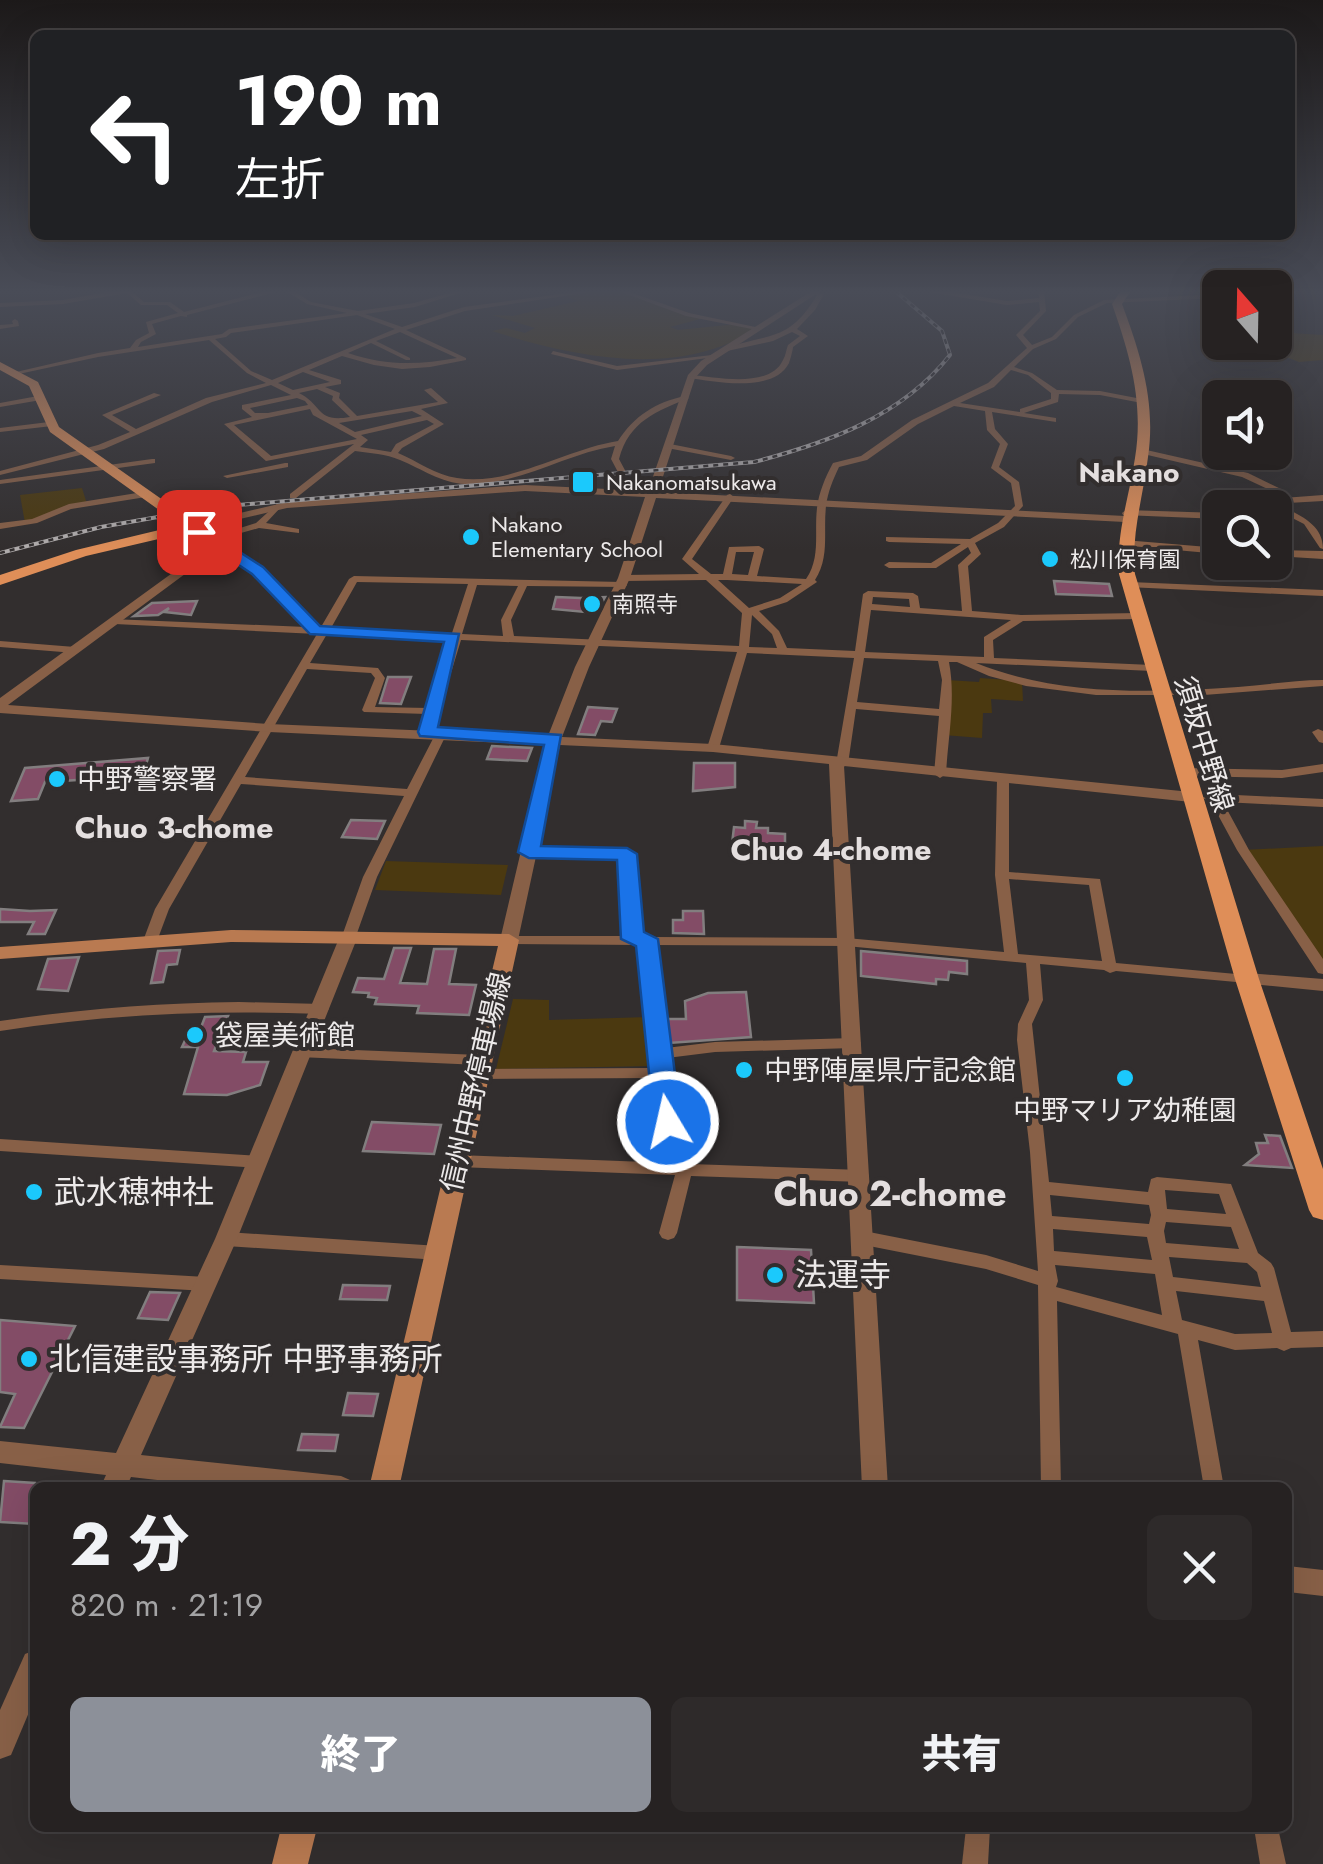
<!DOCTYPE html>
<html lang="ja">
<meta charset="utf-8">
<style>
:root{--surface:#262222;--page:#2e2a2a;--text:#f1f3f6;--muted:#a4a4a5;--line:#423f40;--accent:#8c9099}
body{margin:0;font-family:Jost,"Noto Sans JP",sans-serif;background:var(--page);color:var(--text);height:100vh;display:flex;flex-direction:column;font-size:38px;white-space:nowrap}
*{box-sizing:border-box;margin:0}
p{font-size:32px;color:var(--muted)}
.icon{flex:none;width:55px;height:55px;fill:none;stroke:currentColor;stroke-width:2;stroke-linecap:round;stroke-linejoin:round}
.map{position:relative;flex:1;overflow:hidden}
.drawer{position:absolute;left:30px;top:1482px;width:1262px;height:350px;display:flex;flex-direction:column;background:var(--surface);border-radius:15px;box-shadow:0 10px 40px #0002,0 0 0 2px var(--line)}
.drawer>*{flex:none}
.hud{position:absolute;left:30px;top:30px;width:1265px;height:210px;border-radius:15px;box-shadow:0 10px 40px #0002,0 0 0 2px var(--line);background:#202124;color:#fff;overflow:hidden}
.needle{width:65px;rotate:340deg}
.buttons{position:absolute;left:1202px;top:270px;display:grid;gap:20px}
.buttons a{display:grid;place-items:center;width:90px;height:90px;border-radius:15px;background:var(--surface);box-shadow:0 10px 40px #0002,0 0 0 2px var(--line);font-size:50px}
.pin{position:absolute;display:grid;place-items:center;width:85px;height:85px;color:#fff;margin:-42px;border-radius:20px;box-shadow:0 5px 15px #0006}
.me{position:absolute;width:110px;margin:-55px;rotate:351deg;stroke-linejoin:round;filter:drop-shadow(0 0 8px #0008)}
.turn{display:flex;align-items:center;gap:35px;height:210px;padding:0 40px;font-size:45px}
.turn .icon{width:130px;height:130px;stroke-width:2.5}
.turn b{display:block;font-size:70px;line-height:85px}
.round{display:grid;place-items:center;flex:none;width:105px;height:105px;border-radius:15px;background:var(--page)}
.summary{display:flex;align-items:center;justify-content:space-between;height:170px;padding:0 40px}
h1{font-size:60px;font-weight:800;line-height:75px}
.button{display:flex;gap:20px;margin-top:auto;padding:20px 40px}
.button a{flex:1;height:115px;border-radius:15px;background:var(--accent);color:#fff;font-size:40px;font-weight:800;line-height:115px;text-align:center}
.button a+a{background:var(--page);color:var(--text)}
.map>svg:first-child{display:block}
.green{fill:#4b3910}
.building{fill:#834c66;stroke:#827e7f;stroke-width:2.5}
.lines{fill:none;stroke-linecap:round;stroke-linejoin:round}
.minor{fill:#886047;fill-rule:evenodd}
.tertiary{fill:#886047;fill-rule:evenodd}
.secondary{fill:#b97a51;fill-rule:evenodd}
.primary{fill:#df8e58;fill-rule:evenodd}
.rail-casing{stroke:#afabab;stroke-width:4}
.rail{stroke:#322e2e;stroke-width:2.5;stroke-dasharray:5;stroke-linecap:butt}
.route{fill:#1a73e8;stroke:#114b97;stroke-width:2.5}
.poi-dot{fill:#1bc9fc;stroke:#322e2e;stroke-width:4}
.labels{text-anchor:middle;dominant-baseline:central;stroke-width:8;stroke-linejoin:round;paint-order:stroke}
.far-poi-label{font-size:22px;fill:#edeaea;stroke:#322e2e;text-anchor:start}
.far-quarter-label{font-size:28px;font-weight:bold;fill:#e4dfdf;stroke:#322e2e}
.street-label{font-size:28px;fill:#edeaea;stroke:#322e2e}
.poi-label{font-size:28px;fill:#edeaea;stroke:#322e2e;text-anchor:start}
.neighbourhood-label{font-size:30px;font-weight:bold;fill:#e4dfdf;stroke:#322e2e}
.near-poi-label{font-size:32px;fill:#edeaea;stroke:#322e2e;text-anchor:start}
.near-neighbourhood-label{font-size:35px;font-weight:bold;fill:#e4dfdf;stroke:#322e2e}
</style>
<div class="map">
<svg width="1323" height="1864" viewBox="0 0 1323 1864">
<rect width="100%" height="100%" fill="#322e2e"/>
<!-- green -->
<g class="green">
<path d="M616,289L704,318L670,327L678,330L737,324L757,328C681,379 576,358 492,331L506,328L525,333L535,328L492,315L513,316L578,301L564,295Z"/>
<polygon points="1275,332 1323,335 1323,360 1299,362 1250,343 1275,342"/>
<polygon points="82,488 87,504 25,523 20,495"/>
<polygon points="980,678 1022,681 1023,701 991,699 992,713 983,713 982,738 943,735 947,680 979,682"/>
<polygon points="1323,846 1323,970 1243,850"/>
<polygon points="386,861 508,865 501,895 375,890"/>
<polygon points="513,999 549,1000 549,1020 649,1017 653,1066 496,1069"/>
</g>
<!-- building -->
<g class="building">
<polygon points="1054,581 1109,584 1112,596 1056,594"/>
<polygon points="556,597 581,598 605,597 596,613 553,609"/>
<polygon points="197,601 191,615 165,612 169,608 158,615 134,616 152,603"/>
<polygon points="388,677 411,677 401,704 380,703"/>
<polygon points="588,707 617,709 612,722 601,721 595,735 578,734"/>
<polygon points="492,746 532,748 527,761 487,759"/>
<polygon points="148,758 143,776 45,782 38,799 11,801 25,768"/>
<polygon points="694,763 735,763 735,787 693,791"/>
<polygon points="351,820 385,821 377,839 342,837"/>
<polygon points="745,821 757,822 756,828 768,828 768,833 785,834 785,846 732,844 734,827 745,828"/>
<polygon points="0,909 30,911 56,910 45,934 28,934 34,922 0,922"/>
<polygon points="683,911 703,911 704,934 673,933 673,920 683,920"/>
<polygon points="394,948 411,948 400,983 427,984 434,949 456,949 449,984 476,985 469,1015 417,1013 419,1006 375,1004 377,998 368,997 369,993 353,992 358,978 384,979"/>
<polygon points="180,950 177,964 167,965 163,982 151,983 158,951"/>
<polygon points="861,951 967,961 967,974 949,972 948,980 936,979 936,984 861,976"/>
<polygon points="79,957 68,991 38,989 48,959"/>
<polygon points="746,992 751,1037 669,1043 666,1019 686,1019 685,1001 708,993"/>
<polygon points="228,1016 214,1051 246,1052 243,1062 268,1062 260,1085 227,1095 184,1094 198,1047 182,1047 190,1030 200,1030 205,1017"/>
<polygon points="372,1122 441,1125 434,1154 363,1151"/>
<polygon points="1265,1135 1280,1136 1292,1168 1245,1165 1259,1154 1256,1143 1268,1143"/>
<polygon points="737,1247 811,1250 814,1303 737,1300"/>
<polygon points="343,1285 390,1286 387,1300 340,1299"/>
<polygon points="150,1292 180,1293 168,1320 138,1318"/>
<polygon points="0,1320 75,1326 24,1428 0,1427 15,1394 0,1392"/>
<polygon points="348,1393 378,1394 373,1416 343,1415"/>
<polygon points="302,1434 338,1435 335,1451 298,1450"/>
<polygon points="4,1481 35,1483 35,1524 0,1522"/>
</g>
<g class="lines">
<!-- minor -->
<g class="minor">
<path d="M123,289H129L144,302H170L184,312L274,289H290L311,302L358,311L414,303L464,289H473L415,307L365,314L402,327L464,307L596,289H611L465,311L406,330L466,358V360L430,367L402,369L374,365L342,356L309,370L341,380V384L325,387L340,393L339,398L357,416L438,402L424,390L431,388L448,403L421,409L444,424L402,448L398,453C417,461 436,475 457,478C508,487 566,449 618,441C634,416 656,402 685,396L689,398C657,411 629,421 619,459L627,474L623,476L619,474L611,459L615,446C564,454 519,486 465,484C441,483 422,469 400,460C386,454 370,453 355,451L296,498H290V494L354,444L266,461L224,424L252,417L242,409V405L291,395L271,385L212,402L104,449L0,475V471L98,445L130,432L102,415L154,393L161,395L112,415L136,429L206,398L266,383L247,373L209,340L98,357L14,375L16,372L98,353L130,348L136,340L149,333L146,322L178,313L167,305H141L127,293L63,304L0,307V303L63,300ZM284,290L307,304L347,313L229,329L222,334L138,347L141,342L156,334L152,324L181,316L187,317V315ZM357,315L395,329L272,380L251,371L215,339L226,337L231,333ZM400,332L457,358C419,365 385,366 348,353L371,343L406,360H410V358L376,341ZM303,372L330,382L293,390L278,383ZM317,389L333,396L332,400L350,417C316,423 323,405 299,393ZM297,398L305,401L308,405L268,413H255L250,408ZM310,409L313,415L357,439L271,456L234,425ZM412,411L422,416L355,432L339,423ZM427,420L434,424L396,444L391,452L360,447L368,440L361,435Z"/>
<polygon points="613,289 621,289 689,313 760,328 757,330 686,316"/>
<path d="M829,289H933L1007,301L1039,298L1038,289H1044L1046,311L1023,335L1032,345L1052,337L1074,315L1104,300L1220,294V298L1107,303L1078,317L1056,339L1033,349L1014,367L1032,373L1057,390L1100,391L1147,400V404L1100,395L1059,394L1058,402L1024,413L1056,418V422L992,412L995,429L1008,444L999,467L1019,482L1023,506L1004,527L975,543L981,554L968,566L972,611L1021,615L1138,613L1143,616L1138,619L1023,621L993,640L994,658L1152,665L1157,668L1152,671L976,663C1058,696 1150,693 1238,687C1266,685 1294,680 1323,680V686L1204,695H1096L1026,686L989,676L957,662H949C956,699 948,737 946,774L940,778L934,774L939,716L856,709L848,764L842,768L838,766L836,764L854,658L747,653L719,748L713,751L707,748L737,652L461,640L433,732L427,735L421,732L427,714L364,712L362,710L375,678L371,673L307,669L245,777L407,789L437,731L441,730L447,733L377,877L356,936L349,940L342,936L363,877L404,796L241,784L169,909L157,941L155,944H145L143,941L155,909L317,634L115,624L111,623V619L306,627L255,573L211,547L209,545L214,542L261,569L318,627H321L349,579L354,576L622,582L627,585L625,587L527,586L511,620L514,636L739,646L742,613L706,580L624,581L619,578L624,575L699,574L682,559L727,495L730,494L734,497L692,559L711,574H723L729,547L759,546L764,549L757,576L806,579C821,557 814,533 817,508C819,492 825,478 833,463L861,456L912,420L988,383L1027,348L1016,335L1040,311L1039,302L1007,305L923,291H832ZM1011,370L1028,375L1051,393V399L1020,409V412L960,403L994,387ZM954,406L985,411L987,430L1000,444L991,468L1011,483L1015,506L998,523L970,539L886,537V541L889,542L961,544L931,563L889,562L884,565L889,568H936L968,547L971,553L958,565L962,611L920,608L918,596L913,593L868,591L863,594L855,651L787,648L779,631L759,611L787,602L817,582L815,580C830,557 823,532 826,506C828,491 833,480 839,467L867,460L918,424ZM736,552H754L748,575L732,574ZM718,580H727L802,584L780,598L749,608ZM357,582L468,584L452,633L331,628ZM477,585L518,586L501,620L503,636L462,634ZM873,597L909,599L910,607L872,604ZM871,610L1011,620L984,637V657L865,652ZM752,615L772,634L777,648L749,647ZM327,634L451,639L429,708L375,707L385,678L378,668L310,663ZM864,658L938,661L942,680L939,709L857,702Z"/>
<path d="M812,292L824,294L815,310L797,329L808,336L793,347C793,350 790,360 789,363C774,393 716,382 689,378L691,375C716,377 770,389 783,360C786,355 786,350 788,345L800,336L792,332L773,341L727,351L724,349C768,332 788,344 817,295L812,294Z"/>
<polygon points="15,319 18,321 19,326 0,329 0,325 13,324 12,321"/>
<polygon points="553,351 617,366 712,355 715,357 617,370 551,354"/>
<polygon points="38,396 41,396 41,400 0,407 0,403"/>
<polygon points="49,422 52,422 52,426 0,432 0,428"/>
<polygon points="670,444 731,456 735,458 731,460 667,448 667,444"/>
<path d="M1142,449L1248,473L1283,490V494L1272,501L1280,505L1279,501L1283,498L1323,495V501L1288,503V509C1305,518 1323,527 1323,549L1320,548L1304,524L1263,503V499L1274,492L1242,477L1139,453V449Z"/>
<polygon points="152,459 155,459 155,463 0,484 0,480"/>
<polygon points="285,463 288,463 288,467 227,478 223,476"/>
<polygon points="201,490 205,493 204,495 155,506 151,503"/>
<polygon points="143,492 146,493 146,497 71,509 37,523 0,529 0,523 32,519 69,504"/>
<polygon points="277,504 281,507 266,523 299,529 299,533 259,528 209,542 205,539 256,523"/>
<polygon points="1126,510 1220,513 1220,519 1123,515 1122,513"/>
<polygon points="1130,582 1323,590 1323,596 1127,587 1125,585"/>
<polygon points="0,641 75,647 80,650 75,653 0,647"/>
<polygon points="1318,729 1323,731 1323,743 1319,742 1312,732"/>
<polygon points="1323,764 1323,772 1282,778 1184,776 1178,772 1184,768 1282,770"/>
<path d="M1003,776L1009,780V872L1100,879L1116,963L1247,975L1254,979L1247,983L1116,971L1110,973L1104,970L1040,964L1043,1000L1032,1024L1049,1182L1148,1192L1151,1179L1157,1177L1231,1184L1258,1253L1271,1263L1274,1268L1291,1332L1323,1331V1347L1291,1348L1284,1351L1277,1348L1235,1350L1198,1340L1224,1488H1204L1178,1334L1057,1301L1061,1488H1041L1038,1285L986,1269L864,1245L858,1243L855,1238L858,1233L864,1231L986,1255L1038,1271L1030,1152L1017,1040L1018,1024L1029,1000L1026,963L846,946L654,945L666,1048L715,1042L853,1038L858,1039L861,1043L858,1047L853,1048L715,1052L667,1058L675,1122L690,1164L861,1170L867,1172L869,1176L867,1180L861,1182L691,1176L677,1233L674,1238L668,1240L662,1238L659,1233L675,1175L458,1167L452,1165L450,1161L452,1157L458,1155L673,1163L659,1122L654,1078L477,1079L472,1078L469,1074L472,1070L477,1069L653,1068L640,945L509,944L502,940L509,936H626L621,858L529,856L524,855L523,852L524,849L632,851L640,937L646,935L651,937L846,938L1004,952L995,875L997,780ZM1009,879L1089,885L1102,961L1018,954ZM1165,1190L1219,1194L1226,1214L1167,1209ZM1050,1195L1149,1205L1151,1215L1149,1224L1052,1216ZM1166,1222L1231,1227L1239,1249L1166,1243L1164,1231ZM1053,1229L1147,1237L1152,1260L1054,1251ZM1169,1257L1247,1263L1257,1272L1261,1287L1173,1277ZM1055,1265L1155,1274L1162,1315L1056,1287L1058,1281ZM1176,1291L1264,1301L1272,1333L1235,1334L1182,1320Z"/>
<polygon points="1215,794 1323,799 1323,807 1223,802 1249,850 1323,959 1323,974 1318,973 1237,850 1211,802 1203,798 1205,795"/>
<path d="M239,1002L322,1004L329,1009L322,1014C213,1010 107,1014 0,1031V1021C80,1009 159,1003 239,1002Z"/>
<polygon points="304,1048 480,1055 485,1056 488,1060 485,1064 480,1065 299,1057 296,1053 299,1049"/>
<polygon points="0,1139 259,1156 265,1158 267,1162 265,1166 259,1168 0,1151"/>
<polygon points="226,1232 439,1246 445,1248 448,1253 445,1258 439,1260 226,1246 220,1244 217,1239 220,1234"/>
<polygon points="0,1265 206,1277 212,1279 215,1284 212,1289 206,1291 0,1279"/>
<polygon points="966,1828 990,1828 988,1864 962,1864"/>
<polygon points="1254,1828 1278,1828 1286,1864 1260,1864"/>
</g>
<!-- tertiary -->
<g class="tertiary">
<path d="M815,289H824L707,365L695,378L658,492L1125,516L1131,519L1125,522L656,498L630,578L589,667L562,737L713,744L1191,792L1199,797L1191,802L844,766L888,1488H862L829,764L713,752L560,745L518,940L509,945L500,940L546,745L269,732L0,713V698L204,550L207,545L188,529V525L287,502L525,485L648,491L688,375L701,361ZM525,491L645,497L618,578L575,667L548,736L269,724L8,705L212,554L220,545L201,528L287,508Z"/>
<polygon points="1124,540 1220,548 1220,554 1120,545 1120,541"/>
<polygon points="1275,550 1323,551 1323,559 1275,556"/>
<polygon points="349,931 358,936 237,1239 141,1455 341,1476 350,1480 354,1488 227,1488 131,1477 126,1488 100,1488 106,1475 0,1463 0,1441 116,1453 215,1239 340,936"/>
<polygon points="1247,973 1323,979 1323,991 1241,983 1238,979"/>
<polygon points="1288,1566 1323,1570 1323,1596 1288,1592"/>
<polygon points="35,1650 35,1698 11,1755 0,1759 0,1710 25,1654"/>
</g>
<!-- secondary -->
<g class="secondary">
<polygon points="231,930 509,934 519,940 399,1488 369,1488 498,946 231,942 0,959 0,947"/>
<polygon points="281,1828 317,1828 308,1864 272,1864"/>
</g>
<!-- primary -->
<g class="primary">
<path d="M1122,289H1132L1122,304C1141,355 1156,403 1148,457C1143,498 1131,533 1135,574L1259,979L1323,1169V1220L1313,1217L1309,1210L1235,979L1119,574C1116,533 1129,498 1135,458C1144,403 1130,355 1112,304Z"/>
<polygon points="0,362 38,382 59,427 197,524 197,530 86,556 0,585 0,575 76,550 180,525 50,432 29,386 0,370"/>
</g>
<!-- rail casing -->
<g class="rail-casing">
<path id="rail" d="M0,553L101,527L215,507L754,462C827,443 901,417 950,355L942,331L893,289"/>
</g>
<!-- rail -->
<use href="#rail" class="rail"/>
</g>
<!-- sky -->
<linearGradient id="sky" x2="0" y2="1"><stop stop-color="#1c1919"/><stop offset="0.53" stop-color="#494c57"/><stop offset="1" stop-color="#494c57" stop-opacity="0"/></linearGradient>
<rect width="1323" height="550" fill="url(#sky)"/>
<!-- route -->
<polygon class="route" points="194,529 204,529 263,567 320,626 459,634 438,727 561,735 541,846 627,848 637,854 644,932 658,939 681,1122 677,1129 658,1129 654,1122 636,946 621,939 617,860 529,858 518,852 544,745 420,736 418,732 444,642 310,634 252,574 194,535"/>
<!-- markers -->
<g class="poi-dot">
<rect x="571" y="470" width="24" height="24" rx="5"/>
<circle cx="471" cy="537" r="10"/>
<circle cx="1050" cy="559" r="10"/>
<circle cx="592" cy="604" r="10"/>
<circle cx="57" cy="779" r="10"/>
<circle cx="195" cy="1035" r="10"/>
<circle cx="744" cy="1070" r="10"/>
<circle cx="1125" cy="1078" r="10"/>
<circle cx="34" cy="1192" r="10"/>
<circle cx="775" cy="1275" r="10"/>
<circle cx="29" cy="1359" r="10"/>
</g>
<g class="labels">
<!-- far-poi labels -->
<g class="far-poi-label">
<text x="606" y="482">Nakanomatsukawa</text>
<text x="491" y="524">Nakano<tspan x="491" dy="25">Elementary School</tspan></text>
<text x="1070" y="559">松川保育園</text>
<text x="612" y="604">南照寺</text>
</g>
<!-- far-quarter labels -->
<g class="far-quarter-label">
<text x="1129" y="472">Nakano</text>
</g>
<!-- street labels -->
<g class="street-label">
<text transform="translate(1204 744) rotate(73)">須坂中野線</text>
<text transform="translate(476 1082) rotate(-77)">信州中野停車場線</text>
</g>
<!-- poi labels -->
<g class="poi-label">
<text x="77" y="779">中野警察署</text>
<text x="215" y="1035">袋屋美術館</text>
<text x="764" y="1070">中野陣屋県庁記念館</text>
<text x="1125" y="1110" text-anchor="middle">中野マリア幼稚園</text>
</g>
<!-- neighbourhood labels -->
<g class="neighbourhood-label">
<text x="174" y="827">Chuo 3-chome</text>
<text x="831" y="849">Chuo 4-chome</text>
</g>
<!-- near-poi labels -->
<g class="near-poi-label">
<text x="54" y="1192">武水穂神社</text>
<text x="795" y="1275">法運寺</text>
<text x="49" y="1359">北信建設事務所 中野事務所</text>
</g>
<!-- near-neighbourhood labels -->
<g class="near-neighbourhood-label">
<text x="890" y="1194">Chuo 2-chome</text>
</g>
</g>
</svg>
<div class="buttons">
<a><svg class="needle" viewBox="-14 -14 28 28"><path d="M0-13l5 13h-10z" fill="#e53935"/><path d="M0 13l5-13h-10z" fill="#a4a4a5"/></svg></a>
<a><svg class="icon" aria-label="sound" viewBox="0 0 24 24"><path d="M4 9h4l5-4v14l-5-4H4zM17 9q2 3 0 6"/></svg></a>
<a><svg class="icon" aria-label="search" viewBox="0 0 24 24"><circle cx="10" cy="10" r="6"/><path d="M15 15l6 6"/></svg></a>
</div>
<div class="pin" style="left:199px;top:532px;background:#d93025"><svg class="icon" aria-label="arrive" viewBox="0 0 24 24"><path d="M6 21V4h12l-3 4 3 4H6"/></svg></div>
<svg class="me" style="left:668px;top:1122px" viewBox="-20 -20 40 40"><circle r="17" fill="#1a73e8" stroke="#fff" stroke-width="3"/><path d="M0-11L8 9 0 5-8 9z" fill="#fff"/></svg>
<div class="hud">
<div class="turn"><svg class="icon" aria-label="left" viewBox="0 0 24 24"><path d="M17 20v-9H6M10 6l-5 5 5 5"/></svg><div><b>190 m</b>左折</div></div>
</div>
<section class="drawer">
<div class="summary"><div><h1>2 分</h1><p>820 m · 21:19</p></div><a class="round"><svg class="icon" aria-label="close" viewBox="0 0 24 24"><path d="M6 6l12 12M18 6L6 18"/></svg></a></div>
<div class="button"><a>終了</a><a>共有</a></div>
</section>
</div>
